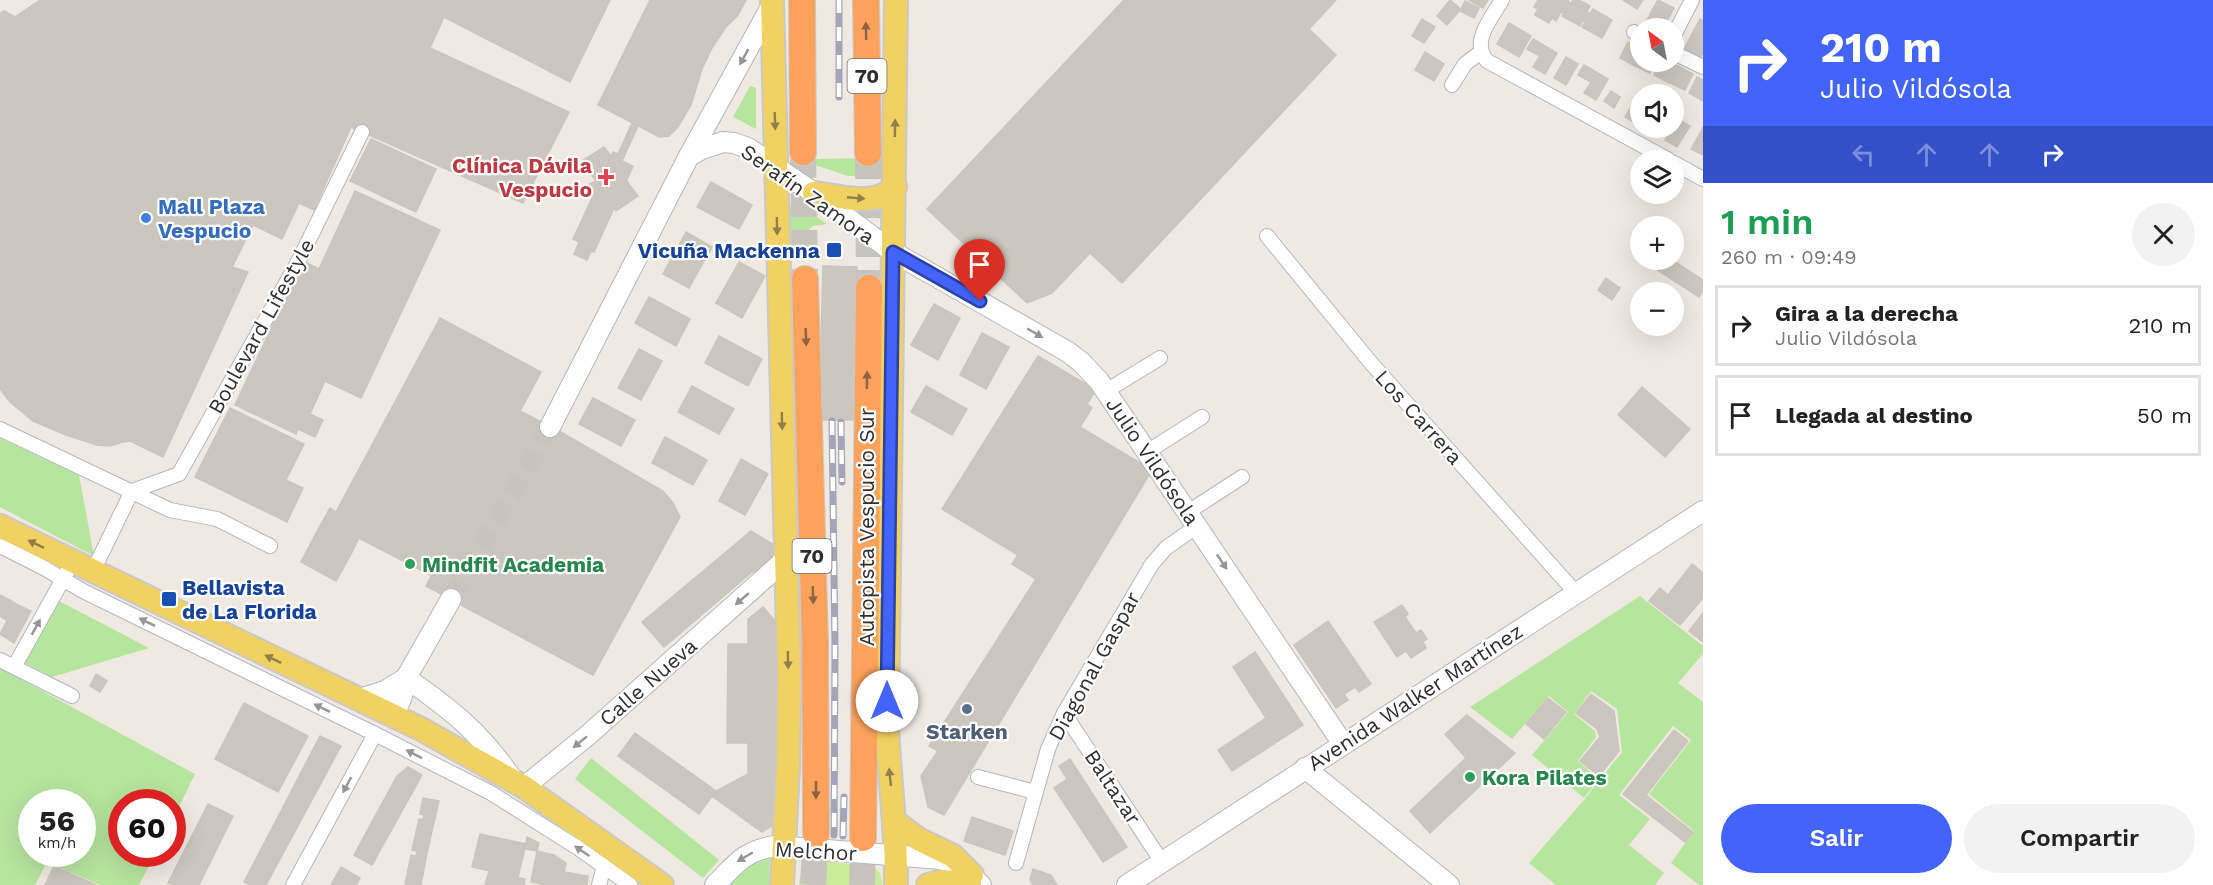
<!DOCTYPE html>
<html lang="es">
<meta charset="utf-8">
<style>
:root{--surface:#fff;--page:#f2f2f2;--text:#222;--muted:#767676;--line:#e0e0e0;--accent:#4264fb}
body{margin:0;font-family:"Work Sans",sans-serif;background:var(--page);color:var(--text);height:100vh;display:flex;flex-direction:column;font-size:22px;white-space:nowrap}
*{box-sizing:border-box;margin:0}
p{font-size:20px;color:var(--muted)}
.icon{flex:none;width:33px;height:33px;fill:none;stroke:currentColor;stroke-width:2;stroke-linecap:round;stroke-linejoin:round}
.map{position:relative;flex:1;overflow:hidden}
.sheet{display:flex;flex-direction:column;background:var(--surface);width:510px}
.sheet>*{flex:none}
.hud{background:#4264fb;color:#fff;overflow:hidden}
.needle{width:39px;rotate:328deg}
.buttons{position:absolute;left:1630px;top:18px;display:grid;gap:12px}
.buttons a{display:grid;place-items:center;width:54px;height:54px;border-radius:50%;background:var(--surface);box-shadow:0 6px 24px #0002;font-size:30px}
.speed{position:absolute;left:18px;top:789px;display:flex;gap:12px;font-size:30px;font-weight:700;text-align:center}
.speed>*{display:grid;place-content:center;width:78px;height:78px;border-radius:50%;background:var(--surface);box-shadow:0 6px 24px #0002;line-height:1}
.speed small{font-size:15px;font-weight:400}
.speed .limit{border:9px solid #d22;background:#fff;color:#111}
.pin{position:absolute;display:grid;place-items:center;width:51px;height:51px;color:#fff;margin:-62px -26px;border-radius:50% 50% 50% 0;rotate:-45deg;box-shadow:0 0 6px #0007}
.pin .icon{rotate:45deg}
.me{position:absolute;width:66px;margin:-33px;rotate:0deg;stroke-linejoin:round;filter:drop-shadow(0 0 4px #0008)}
.turn{display:flex;align-items:center;gap:21px;height:126px;padding:0 18px;font-size:27px}
.turn .icon{width:78px;height:78px;stroke-width:2.5}
.turn b{display:block;font-size:42px;line-height:51px}
.lanes{display:flex;align-items:center;height:57px;padding:0 18px;background:#0003;justify-content:center;gap:30px;direction:ltr}
.lanes .off{opacity:.35}
.round{display:grid;place-items:center;flex:none;width:63px;height:63px;border-radius:32px;background:var(--page)}
.head{display:flex;align-items:center;justify-content:space-between;height:102px;padding:0 18px}
h1{font-size:36px;font-weight:600;line-height:45px;color:#1e9e55}
.action{display:flex;gap:12px;margin-top:auto;padding:12px 18px}
.action a{flex:1;height:69px;border-radius:36px;background:var(--accent);color:#fff;font-size:24px;font-weight:600;line-height:69px;text-align:center}
.action a+a{background:var(--page);color:var(--text)}
ul{padding:0;list-style:none}
li{display:flex;align-items:center;gap:18px;height:81px;margin:0 12px 9px;padding:0 6px;border:3px solid var(--line);border-radius:0px}
li div{flex:1}
li b{display:block;font-size:22px}
li em{font-style:normal}
main{display:flex;flex:1;min-height:0}
.map>svg:first-child{display:block}
.green{fill:#b6e59e;fill-rule:evenodd}
.pitch{fill:#c9ec9a}
.building{fill:#cbc7bf;stroke:#cbc5ba;stroke-width:1.5}
.lines{fill:none;stroke-linecap:round;stroke-linejoin:round}
.secondary-tunnel{stroke:#c8c4bd;stroke-width:20;stroke-dasharray:20 10;stroke-linecap:butt}
.highway-tunnel{stroke:#c8c4bd;stroke-width:26;stroke-dasharray:26 13;stroke-linecap:butt}
.street-casing{stroke:#b4b7c1;stroke-width:16}
.secondary-casing{stroke:#b4b7c1;stroke-width:22}
.primary-casing{stroke:#c9c9c9;stroke-width:26}
.highway-casing{stroke:#c9c9c9;stroke-width:28}
.street{stroke:#fff;stroke-width:14}
.secondary{stroke:#fff;stroke-width:20}
.primary{stroke:#f2d163;stroke-width:22}
.highway{stroke:#ffa35c;stroke-width:26}
.rail-casing{stroke:#a3a6b8;stroke-width:7}
.rail{stroke:#fff;stroke-width:4.5;stroke-dasharray:14;stroke-linecap:butt}
.oneway{fill:#8c6343}
.oneway2{fill:#969696}
.oneway3{fill:#908048}
.route-casing{stroke:#2b41a3;stroke-width:15}
.route{stroke:#4264fb;stroke-width:10}
.health-dot{fill:#e0444e;stroke:#fff;stroke-width:2}
.shop-dot{fill:#3f7fe0;stroke:#fff;stroke-width:2}
.transit-dot{fill:#1a4fb4;stroke:#fff;stroke-width:2}
.leisure-dot{fill:#2e9e5b;stroke:#fff;stroke-width:2}
.service-dot{fill:#5c6f8a;stroke:#fff;stroke-width:2}
.labels{text-anchor:middle;dominant-baseline:central;stroke-width:4.5;stroke-linejoin:round;paint-order:stroke}
.shield{fill:#fff;stroke:#6d6d6d;stroke-width:1.5}
.shield-label{font-size:20px;font-weight:bold;fill:#2e2e2e}
.health-label{font-size:21px;font-weight:bold;fill:#be3a42;stroke:#fff;text-anchor:end}
.street-label{font-size:21px;fill:#2e2e2e;stroke:#fff}
.shop-label{font-size:21px;font-weight:bold;fill:#366cbe;stroke:#fff;text-anchor:start}
.transit-label{font-size:21px;font-weight:bold;fill:#164399;stroke:#fff;text-anchor:end}
.leisure-label{font-size:21px;font-weight:bold;fill:#27864d;stroke:#fff;text-anchor:start}
.service-label{font-size:21px;font-weight:bold;fill:#4e5e75;stroke:#fff}
</style>
<main>
<div class="map">
<svg width="1703" height="885" viewBox="0 0 1703 885">
<rect width="100%" height="100%" fill="#efe9e1"/>
<!-- green -->
<g class="green">
<polygon points="750,86 756,88 756,129 733,117"/>
<polygon points="883,158 882,176 848,176 812,164 812,159"/>
<polygon points="795,202 827,224 813,226 790,245 789,208"/>
<polygon points="0,438 79,475 94,556 0,507"/>
<polygon points="1640,596 1703,646 1703,654 1678,683 1703,702 1703,885 1699,885 1671,863 1694,831 1649,794 1691,740 1673,726 1619,795 1650,819 1629,845 1664,873 1655,885 1556,885 1529,863 1584,800 1622,752 1617,709 1591,691 1574,714 1595,731 1596,737 1578,761 1599,779 1584,798 1532,755 1568,712 1549,696 1512,739 1470,707"/>
<polygon points="57,600 149,648 52,677 23,662"/>
<path d="M0,668L195,774L173,819L172,802H122V854H155L139,885H100L47,862L35,885H0ZM82,802V854H32V802Z"/>
<polygon points="591,758 719,860 703,878 575,779"/>
<polygon points="770,856 769,885 725,885 739,867"/>
</g>
<!-- pitch -->
<path class="pitch" d="M818,860L873,867L880,873L883,885H799C800,871 804,863 818,860Z"/>
<!-- building -->
<g class="building">
<polygon points="40,0 610,0 570,82 444,17 430,48 569,112 523,203 351,127 314,210 299,203 282,239 253,225 214,304 214,319 208,332 192,345 177,347 170,353 163,352 130,420 123,442 110,446 97,445 66,435 33,421 10,402 0,389 0,14 4,11 15,17"/>
<polygon points="650,0 716,0 650,132 598,105"/>
<polygon points="716,0 746,0 738,15 726,27 712,48 702,69 691,105 678,127 669,136 659,137 650,132"/>
<polygon points="1124,0 1238,0 1262,23 1284,0 1336,0 1309,29 1336,55 1122,283 1090,253 1052,293 1027,303 927,209"/>
<polygon points="1238,0 1284,0 1262,23"/>
<polygon points="1450,0 1461,9 1447,25 1437,16"/>
<polygon points="1469,0 1488,0 1483,8"/>
<polygon points="1538,0 1569,0 1568,2 1571,3 1573,0 1579,0 1590,6 1587,12 1590,14 1593,9 1612,20 1602,38 1582,27 1585,22 1582,21 1580,26 1562,16 1564,13 1561,12 1556,21 1552,18 1549,23 1535,15 1538,9 1534,7"/>
<polygon points="1623,0 1643,0 1637,9"/>
<polygon points="1658,0 1674,8 1666,23 1650,14"/>
<polygon points="1465,1 1479,8 1474,18 1460,11"/>
<polygon points="1650,15 1666,23 1663,28 1642,28"/>
<polygon points="1422,19 1435,27 1424,43 1412,36"/>
<polygon points="1700,19 1703,21 1703,40 1692,34"/>
<polygon points="1509,23 1531,36 1519,57 1497,44"/>
<polygon points="1692,34 1703,41 1703,53 1700,58 1684,49"/>
<polygon points="1533,39 1557,53 1545,74 1533,67 1540,56 1527,49"/>
<polygon points="1628,42 1641,48 1641,54 1635,66 1620,58"/>
<polygon points="1425,52 1444,64 1434,81 1415,70"/>
<polygon points="1641,55 1641,62 1656,62 1650,73 1635,66"/>
<polygon points="1566,57 1578,64 1566,85 1554,78"/>
<polygon points="1661,62 1669,62 1678,66 1669,83 1654,75"/>
<polygon points="1584,65 1608,79 1596,100 1584,93 1591,82 1578,75"/>
<polygon points="1678,66 1693,74 1685,90 1670,83"/>
<polygon points="1697,77 1703,80 1703,101 1689,93"/>
<polygon points="1611,91 1620,97 1614,108 1604,101"/>
<polygon points="1637,96 1641,98 1641,117 1637,124 1625,117"/>
<polygon points="1678,119 1690,126 1677,147 1665,140"/>
<polygon points="632,123 638,126 622,161 633,166 594,252 591,251 587,260 574,254 579,242 573,239 593,196 587,185 601,179 613,152 618,154"/>
<polygon points="1648,128 1664,128 1659,136 1647,129"/>
<polygon points="1703,128 1703,155 1691,149"/>
<polygon points="371,139 436,169 416,212 350,181"/>
<polygon points="604,147 611,156 601,179 596,181 582,161"/>
<polygon points="626,180 638,196 616,211 614,207"/>
<polygon points="711,182 752,205 739,229 697,207"/>
<polygon points="355,191 440,230 361,398 325,381 310,414 323,420 315,437 298,429 296,434 235,405 303,261 319,269"/>
<polygon points="686,232 712,247 689,288 663,274"/>
<polygon points="1642,260 1672,260 1703,280 1703,291 1699,297"/>
<polygon points="739,262 765,276 742,318 716,303"/>
<polygon points="823,266 857,267 854,420 819,420"/>
<polygon points="232,267 248,272 163,457 130,441 123,442 130,420 163,352 170,353 177,347 192,345 208,332 214,319 214,304"/>
<polygon points="1606,278 1620,288 1612,300 1598,290"/>
<polygon points="649,297 690,319 676,346 635,323"/>
<polygon points="934,304 960,318 938,360 911,345"/>
<polygon points="440,318 541,372 432,576 359,538 350,556 314,537 330,508 336,512"/>
<polygon points="982,333 1009,347 986,389 960,375"/>
<polygon points="719,336 762,359 748,386 705,363"/>
<polygon points="639,349 662,361 641,400 618,388"/>
<polygon points="1038,356 1096,390 1087,404 1092,408 1080,427 1152,470 944,815 928,807 921,776 938,751 929,746 1036,579 1012,564 1018,555 942,509"/>
<polygon points="692,386 734,409 719,434 678,412"/>
<polygon points="926,386 967,409 952,435 911,412"/>
<polygon points="1642,387 1690,429 1665,457 1618,415"/>
<polygon points="593,398 635,420 621,446 579,424"/>
<polygon points="230,408 304,444 286,480 303,488 287,522 195,477"/>
<polygon points="520,411 559,431 465,607 426,586"/>
<polygon points="559,431 663,491 673,503 680,517 593,675 465,607"/>
<polygon points="665,437 707,460 693,485 652,463"/>
<polygon points="741,459 768,474 745,515 719,501"/>
<polygon points="751,531 774,545 775,555 757,572 752,572 732,547"/>
<polygon points="314,537 350,556 336,581 301,562"/>
<polygon points="732,547 752,572 664,647 642,622"/>
<polygon points="1692,564 1703,573 1703,598 1680,625 1649,601 1660,588 1668,595"/>
<polygon points="480,580 608,648 593,675 465,607"/>
<polygon points="0,595 15,603 6,620 0,616"/>
<polygon points="16,604 31,611 14,643 0,634"/>
<polygon points="1402,605 1408,614 1405,617 1416,633 1421,630 1427,639 1423,642 1426,648 1411,658 1406,651 1397,657 1374,622"/>
<polygon points="763,607 777,623 776,819 772,826 762,832 712,796 716,791 748,774 748,619"/>
<polygon points="1703,613 1703,642 1689,631"/>
<polygon points="1328,621 1371,684 1359,692 1355,687 1344,694 1348,700 1336,708 1294,645"/>
<polygon points="728,644 757,644 757,743 727,743"/>
<polygon points="1255,652 1303,725 1232,771 1218,750 1266,718 1233,667"/>
<polygon points="96,674 107,681 100,692 90,686"/>
<polygon points="1591,694 1614,711 1619,751 1599,776 1580,761 1600,737 1597,729 1576,713"/>
<polygon points="1548,698 1566,712 1544,739 1526,724"/>
<polygon points="244,703 308,736 278,792 215,759"/>
<polygon points="1467,715 1515,753 1430,833 1410,811 1466,758 1445,734"/>
<polygon points="1674,730 1688,741 1646,795 1693,832 1685,842 1623,794"/>
<polygon points="635,733 716,791 699,814 618,756"/>
<polygon points="320,736 341,746 266,885 250,885 244,882"/>
<polygon points="1070,759 1127,847 1103,862 1054,788 1067,779 1059,766"/>
<polygon points="408,767 422,775 372,865 354,855 397,776"/>
<polygon points="423,798 439,801 435,818 420,814"/>
<polygon points="208,804 233,816 199,885 173,885 168,883"/>
<polygon points="424,815 435,818 434,822 423,820"/>
<polygon points="972,817 1013,831 1005,855 964,841"/>
<polygon points="419,819 434,822 427,853 412,850"/>
<polygon points="480,834 526,844 518,877 472,867"/>
<polygon points="527,837 539,843 537,851 525,849"/>
<polygon points="417,851 427,853 426,858 416,856"/>
<polygon points="537,851 554,855 566,863 564,872 588,876 587,885 546,885 531,882"/>
<polygon points="411,855 426,858 421,885 405,885"/>
<polygon points="54,866 96,885 45,885"/>
<polygon points="341,867 360,878 356,885 331,885"/>
<polygon points="1033,869 1051,875 1057,885 1033,885 1030,880"/>
<polygon points="489,871 525,879 524,885 485,885"/>
</g>
<g class="lines">
<!-- secondary-tunnel -->
<polyline class="secondary-tunnel" points="451,599 550,427"/>
<!-- highway-tunnel -->
<g class="highway-tunnel">
<polyline points="803,152 805,279"/>
<polyline points="868,153 869,288"/>
<polyline points="813,885 816,834"/>
<polyline points="862,885 863,838"/>
</g>
<!-- street casing -->
<g class="street-casing">
<g id="street">
<path d="M1502,0C1492,17 1470,42 1487,61L1669,160"/>
<polyline points="1634,32 1641,36"/>
<polyline points="1674,35 1692,0"/>
<polyline points="1674,53 1703,67"/>
<polyline points="1452,85 1465,64 1481,52"/>
<polyline points="1674,163 1703,179"/>
<polyline points="1267,236 1371,363 1576,593"/>
<polyline points="1106,391 1160,358"/>
<polyline points="0,429 170,510 217,519 270,546"/>
<polyline points="1147,452 1202,417"/>
<polyline points="1188,512 1242,477"/>
<polyline points="0,546 44,568 83,591 375,734 491,793 578,848 630,885"/>
<polyline points="93,571 132,491 179,474 299,260 362,132"/>
<polyline points="0,660 72,696"/>
<polyline points="14,667 67,572"/>
<polyline points="1064,713 1162,862"/>
<polyline points="978,777 1035,792"/>
<polyline points="1016,863 1048,749 1064,713 1152,564 1166,548 1197,526"/>
<polyline points="293,885 375,734"/>
<polyline points="599,885 604,866"/>
</g>
</g>
<!-- secondary casing -->
<g class="secondary-casing">
<g id="secondary">
<polyline points="689,156 702,149 723,142 734,143 748,148 814,193 893,252 1068,352 1081,362 1099,381 1343,744"/>
<polyline points="550,427 689,156 772,5"/>
<path d="M406,678C452,710 481,733 513,780"/>
<polyline points="360,699 385,691 406,678"/>
<polyline points="394,715 402,696 406,678 451,599"/>
<polyline points="1305,768 1449,885"/>
<polyline points="524,787 587,736 785,560"/>
<path d="M715,885C735,865 743,851 775,846L941,859L965,870L981,885"/>
<polyline points="1127,885 1703,511"/>
</g>
</g>
<!-- primary casing -->
<g class="primary-casing">
<g id="primary">
<polyline points="772,0 789,672 788,767 782,885"/>
<path d="M814,193C839,196 875,208 895,187"/>
<polyline points="0,526 421,729 524,787 662,885"/>
<polyline points="894,821 918,839 953,856 972,875"/>
<path d="M896,885C897,831 889,778 887,724L896,0"/>
<polyline points="928,885 943,881 970,885"/>
</g>
</g>
<!-- highway casing -->
<g class="highway-casing">
<g id="highway">
<polyline points="802,0 803,152"/>
<polyline points="866,0 868,153"/>
<polyline points="805,279 815,642 816,834"/>
<polyline points="863,838 869,288"/>
</g>
</g>
<!-- street -->
<use href="#street" class="street"/>
<!-- secondary -->
<use href="#secondary" class="secondary"/>
<!-- primary -->
<use href="#primary" class="primary"/>
<!-- highway -->
<use href="#highway" class="highway"/>
<!-- rail casing -->
<g class="rail-casing">
<g id="rail">
<polyline points="839,97 839,0"/>
<polyline points="832,421 835,649 834,835"/>
<polyline points="841,422 842,482"/>
<polyline points="843,836 844,797"/>
</g>
</g>
<!-- rail -->
<use href="#rail" class="rail"/>
</g>
<!-- one-way arrows -->
<defs><path id="oneway-solid" d="M-6-.8H1V-3.2L6.5 0L1 3.2V.8H-6Z" transform="scale(1.5)"/></defs>
<g class="oneway">
<use href="#oneway-solid" transform="translate(866 31) rotate(-91)"/>
<use href="#oneway-solid" transform="translate(806 337) rotate(88)"/>
<use href="#oneway-solid" transform="translate(867 380) rotate(-89)"/>
<use href="#oneway-solid" transform="translate(813 595) rotate(88)"/>
<use href="#oneway-solid" transform="translate(816 790) rotate(90)"/>
</g>
<g class="oneway2">
<use href="#oneway-solid" transform="translate(744 57) rotate(119)"/>
<use href="#oneway-solid" transform="translate(1035 333) rotate(30)"/>
<use href="#oneway-solid" transform="translate(1222 562) rotate(56)"/>
<use href="#oneway-solid" transform="translate(742 599) rotate(139)"/>
<use href="#oneway-solid" transform="translate(147 622) rotate(-154)"/>
<use href="#oneway-solid" transform="translate(36 627) rotate(-61)"/>
<use href="#oneway-solid" transform="translate(322 708) rotate(-154)"/>
<use href="#oneway-solid" transform="translate(580 742) rotate(141)"/>
<use href="#oneway-solid" transform="translate(414 754) rotate(-153)"/>
<use href="#oneway-solid" transform="translate(347 785) rotate(118)"/>
<use href="#oneway-solid" transform="translate(582 851) rotate(-146)"/>
<use href="#oneway-solid" transform="translate(745 857) rotate(150)"/>
</g>
<g class="oneway3">
<use href="#oneway-solid" transform="translate(775 121) rotate(88)"/>
<use href="#oneway-solid" transform="translate(895 128) rotate(-89)"/>
<use href="#oneway-solid" transform="translate(856 198) rotate(5)"/>
<use href="#oneway-solid" transform="translate(777 226) rotate(89)"/>
<use href="#oneway-solid" transform="translate(782 421) rotate(89)"/>
<use href="#oneway-solid" transform="translate(36 544) rotate(-154)"/>
<use href="#oneway-solid" transform="translate(273 659) rotate(-154)"/>
<use href="#oneway-solid" transform="translate(788 660) rotate(89)"/>
<use href="#oneway-solid" transform="translate(890 777) rotate(-96)"/>
</g>
<g class="lines">
<!-- route casing -->
<g class="route-casing">
<polyline id="route" points="887,701 893,252 980,301"/>
</g>
<!-- route -->
<use href="#route" class="route"/>
</g>
<!-- markers -->
<path class="health-dot" d="M603 168h6v6h6v6h-6v6h-6v-6h-6v-6h6z"/>
<circle class="shop-dot" cx="146" cy="218" r="6"/>
<g class="transit-dot">
<rect x="826" y="242" width="16" height="16" rx="3"/>
<rect x="161" y="591" width="16" height="16" rx="3"/>
</g>
<g class="leisure-dot">
<circle cx="410" cy="564" r="6"/>
<circle cx="1470" cy="777" r="6"/>
</g>
<circle class="service-dot" cx="967" cy="709" r="6"/>
<g class="labels">
<!-- shield labels -->
<g class="shield">
<rect x="847.5" y="59" width="39" height="34" rx="4.5"/>
<rect x="792.5" y="539" width="39" height="34" rx="4.5"/>
</g>
<g class="shield-label">
<text x="867" y="76">70</text>
<text x="812" y="556">70</text>
</g>
<!-- health labels -->
<g class="health-label">
<text x="592" y="165">Clínica Dávila<tspan x="592" dy="24">Vespucio</tspan></text>
</g>
<!-- street labels -->
<g class="street-label">
<text transform="translate(808 194) rotate(35)">Serafín Zamora</text>
<text transform="translate(261 326) rotate(-61)">Boulevard Lifestyle</text>
<text transform="translate(1419 417) rotate(48)">Los Carrera</text>
<text transform="translate(1153 461) rotate(56)">Julio Vildósola</text>
<text transform="translate(866 527) rotate(-90)">Autopista Vespucio Sur</text>
<text transform="translate(1094 666) rotate(-61)">Diagonal Gaspar</text>
<text transform="translate(648 682) rotate(-41)">Calle Nueva</text>
<text transform="translate(1415 697) rotate(-33)">Avenida Walker Martínez</text>
<text transform="translate(1113 787) rotate(57)">Baltazar</text>
<text transform="translate(816 851) rotate(3)">Melchor</text>
</g>
<!-- shop labels -->
<g class="shop-label">
<text x="158" y="206">Mall Plaza<tspan x="158" dy="24">Vespucio</tspan></text>
</g>
<!-- transit labels -->
<g class="transit-label">
<text x="820" y="250">Vicuña Mackenna</text>
<text x="182" y="587" text-anchor="start">Bellavista<tspan x="182" dy="24">de La Florida</tspan></text>
</g>
<!-- leisure labels -->
<g class="leisure-label">
<text x="422" y="564">Mindfit Academia</text>
<text x="1482" y="777">Kora Pilates</text>
</g>
<!-- service labels -->
<g class="service-label">
<text x="967" y="731">Starken</text>
</g>
</g>
</svg>
<div class="buttons">
<a><svg class="needle" viewBox="-14 -14 28 28"><path d="M0-13l5 13h-10z" fill="#e53935"/><path d="M0 13l5-13h-10z" fill="#767676"/></svg></a>
<a><svg class="icon" aria-label="sound" viewBox="0 0 24 24"><path d="M4 9h4l5-4v14l-5-4H4zM17 9q2 3 0 6"/></svg></a>
<a><svg class="icon" aria-label="layers" viewBox="0 0 24 24"><path d="M12 4l9 5-9 5-9-5zM3 14l9 5 9-5"/></svg></a>
<a>+</a>
<a>−</a>
</div>
<div class="speed"><div>56<small>km/h</small></div><div class="limit">60</div></div>
<div class="pin" style="left:980px;top:301px;background:#d93025"><svg class="icon" aria-label="arrive" viewBox="0 0 24 24"><path d="M6 21V4h12l-3 4 3 4H6"/></svg></div>
<svg class="me" style="left:887px;top:701px" viewBox="-20 -20 40 40"><circle r="19" fill="#fff"/><path d="M0-13L10 11 0 6-10 11z" fill="#4264fb"/></svg>
</div>
<section class="sheet">
<div class="hud">
<div class="turn"><svg class="icon" aria-label="right" viewBox="0 0 24 24"><path d="M7 20v-9h11M14 6l5 5-5 5"/></svg><div><b>210 m</b>Julio Vildósola</div></div>
<div class="lanes"><svg class="icon off" aria-label="left" viewBox="0 0 24 24"><path d="M17 20v-9H6M10 6l-5 5 5 5"/></svg><svg class="icon off" aria-label="ahead" viewBox="0 0 24 24"><path d="M12 20V5M6 11l6-6 6 6"/></svg><svg class="icon off" aria-label="ahead" viewBox="0 0 24 24"><path d="M12 20V5M6 11l6-6 6 6"/></svg><svg class="icon" aria-label="right" viewBox="0 0 24 24"><path d="M7 20v-9h11M14 6l5 5-5 5"/></svg></div>
</div>
<div class="head"><div><h1>1 min</h1><p>260 m · 09:49</p></div><a class="round"><svg class="icon" aria-label="close" viewBox="0 0 24 24"><path d="M6 6l12 12M18 6L6 18"/></svg></a></div>
<ul>
<li><svg class="icon" aria-label="right" viewBox="0 0 24 24"><path d="M7 20v-9h11M14 6l5 5-5 5"/></svg><div><b>Gira a la derecha</b><p>Julio Vildósola</p></div><em>210 m</em></li>
<li><svg class="icon" aria-label="arrive" viewBox="0 0 24 24"><path d="M6 21V4h12l-3 4 3 4H6"/></svg><div><b>Llegada al destino</b></div><em>50 m</em></li>
</ul>
<div class="action"><a>Salir</a><a>Compartir</a></div>
</section>
</main>
